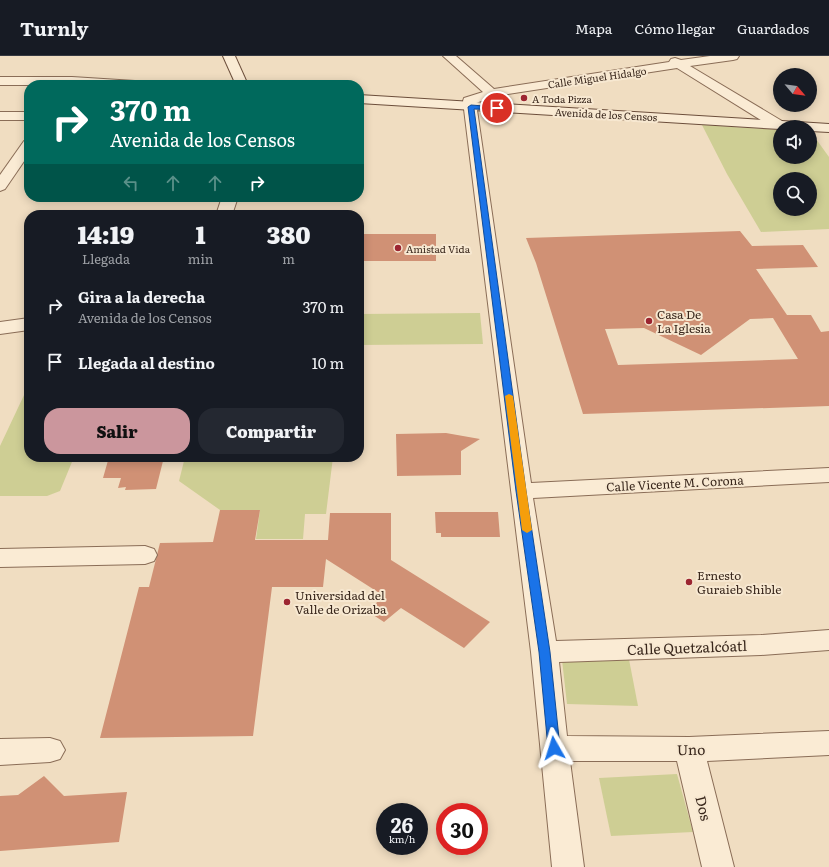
<!DOCTYPE html>
<html lang="es">
<meta charset="utf-8">
<style>
:root{--surface:#171b24;--page:#242831;--text:#f1f3f6;--muted:#9ea1a6;--line:#363941;--accent:#cb969d}
body{margin:0;font-family:Literata,serif;background:var(--page);color:var(--text);height:100vh;display:flex;flex-direction:column;font-size:15px;white-space:nowrap}
*{box-sizing:border-box;margin:0}
p{font-size:13px;color:var(--muted)}
.icon{flex:none;width:22px;height:22px;fill:none;stroke:currentColor;stroke-width:2;stroke-linecap:round;stroke-linejoin:round}
.map{position:relative;flex:1;overflow:hidden}
.side{position:absolute;left:24px;top:154px;width:340px;height:252px;display:flex;flex-direction:column;background:var(--surface);border-radius:16px;box-shadow:0 2px 10px #0003}
.side>*{flex:none}
.top-card{position:absolute;left:24px;top:24px;width:340px;height:122px;border-radius:16px;box-shadow:0 2px 10px #0003;background:#00695c;color:#fff;overflow:hidden}
.needle{width:26px;rotate:119deg}
.fabs{position:absolute;left:773px;top:12px;display:grid;gap:8px}
.fabs a{display:grid;place-items:center;width:44px;height:44px;border-radius:50%;background:var(--surface);box-shadow:0 2px 10px #0003;font-size:20px}
.speed{position:absolute;left:376px;top:747px;display:flex;gap:8px;font-size:20px;font-weight:700;text-align:center}
.speed>*{display:grid;place-content:center;width:52px;height:52px;border-radius:50%;background:var(--surface);box-shadow:0 2px 10px #0003;line-height:1}
.speed small{font-size:10px;font-weight:400}
.speed .limit{border:6px solid #d22;background:#fff;color:#111}
.pin{position:absolute;display:grid;place-items:center;width:34px;height:34px;color:#fff;margin:-17px;border:2px solid #fff;border-radius:50%;box-shadow:0 1px 4px #0007}
.me{position:absolute;width:44px;margin:-22px;rotate:354deg;stroke-linejoin:round;filter:drop-shadow(0 0 3px #0008)}
.turn{display:flex;align-items:center;gap:14px;height:84px;padding:0 20px;font-size:18px}
.turn .icon{width:52px;height:52px;stroke-width:2.5}
.turn b{display:block;font-size:28px;line-height:34px}
.lanes{display:flex;align-items:center;height:38px;padding:0 20px;background:#0003;justify-content:center;gap:20px;direction:ltr}
.lanes .off{opacity:.35}
.eta{display:flex;justify-content:space-evenly;align-items:center;height:68px;text-align:center}
.eta b{font-size:24px;font-weight:800;line-height:28px}
.button{display:flex;gap:8px;margin-top:auto;padding:8px 20px}
.button a{flex:1;height:46px;border-radius:16px;background:var(--accent);color:#111;font-size:16px;font-weight:800;line-height:46px;text-align:center}
.button a+a{background:var(--page);color:var(--text)}
ul{padding:0;list-style:none}
li{display:flex;align-items:center;gap:12px;height:56px;padding:0 20px}
li div{flex:1}
li b{display:block;font-size:15px}
li em{font-style:normal}
header{display:flex;align-items:center;gap:24px;box-sizing:border-box;height:56px;padding:0 20px;background:var(--surface);border-bottom:1px solid var(--line)}
header strong{font-size:19px}
nav{display:flex;gap:22px;margin-inline-start:auto;font-size:14px}
.map>svg:first-child{display:block}
.green{fill:#cece94;fill-rule:evenodd}
.building{fill:#d09175;fill-rule:evenodd}
.lines{fill:none;stroke-linecap:round;stroke-linejoin:round}
.street-casing{stroke:#8a6d57;stroke-width:2}
.secondary-casing{stroke:#6c4e3b;stroke-width:2}
.street{fill:#faebd4;fill-rule:evenodd}
.secondary{fill:#faebd4;fill-rule:evenodd}
.route{fill:#1a73e8;stroke:#114b97}
.slow{fill:#f59e0b}
.poi-dot{fill:#9c2531;stroke:#f7e8d1;stroke-width:1.5}
.labels{text-anchor:middle;dominant-baseline:central;stroke-width:4;stroke-linejoin:round;paint-order:stroke}
.far-street-label{font-size:10px;fill:#39271c;stroke:#f7e8d1}
.far-poi-label{font-size:10px;fill:#39271c;stroke:#f7e8d1;text-anchor:start}
.poi-label{font-size:12px;fill:#39271c;stroke:#f7e8d1;text-anchor:start}
.street-label{font-size:12px;fill:#39271c;stroke:#f7e8d1}
.near-street-label{font-size:14px;fill:#39271c;stroke:#f7e8d1}
</style>
<header>
<strong>Turnly</strong>
<nav><a>Mapa</a><a>Cómo llegar</a><a>Guardados</a></nav>
</header>
<div class="map">
<svg width="829" height="811" viewBox="0 0 829 811">
<rect width="100%" height="100%" fill="#f0ddc1"/>
<!-- green -->
<g class="green">
<path d="M702,69L780,74V101H810L811,76L829,101V173L761,176L727,118ZM780,123H810V153H780Z"/>
<polygon points="480,257 483,288 359,289 359,258"/>
<polygon points="29,333 29,401 74,401 60,435 47,440 0,440 0,390 25,337"/>
<polygon points="185,401 333,401 326,458 305,458 303,483 256,483 260,454 220,454 179,425"/>
<polygon points="627,593 638,650 567,648 561,595"/>
<polygon points="677,718 693,776 611,780 599,722"/>
</g>
<!-- building -->
<g class="building">
<path d="M740,175L752,190L803,189L818,211L756,213L787,259H811L821,276L829,275V350L583,358L536,207L526,182ZM773,262L798,303L618,309L605,273L644,272L701,299L750,263Z"/>
<rect x="359" y="178" width="77" height="27"/>
<polygon points="446,377 480,383 461,395 461,419 397,420 396,378"/>
<polygon points="109,401 164,401 156,433 125,434 126,431 118,432 121,422 103,422"/>
<polygon points="220,454 260,454 255,484 328,484 330,457 391,457 391,504 490,566 464,592 401,552 384,566 367,555 384,540 326,503 323,531 272,531 253,680 100,682 139,531 149,531 160,487 213,486"/>
<polygon points="435,456 498,456 500,481 441,481 441,477 436,477"/>
<polygon points="44,720 64,740 127,736 119,786 0,795 0,740 18,739"/>
</g>
<g class="lines">
<!-- street casing -->
<g class="street-casing">
<g id="street">
<path d="M443,0H456L494,33L669,6L671,3L675,2L681,4L710,0H739L737,3L733,4L690,10L782,65L784,68L782,71H772L677,12L502,39L506,44L505,47C498,48 495,46 490,42L476,47L531,427L829,412V426L533,442L556,585L761,579L829,574V594L761,599L559,606L567,680L689,681L829,675V699L707,705L734,811H702L677,705H570L584,811H552L531,596L463,45L464,42L483,36Z"/>
<polygon points="0,21 72,21 135,25 139,26 141,29 0,29"/>
<rect x="0" y="56" width="29" height="8"/>
<polygon points="29,84 29,98 5,133 0,135 0,119 24,85"/>
<polygon points="222,141 238,141 232,159 216,159"/>
<polygon points="29,262 29,274 0,278 0,266"/>
<polygon points="145,490 154,493 157,499 154,505 145,508 0,511 0,493"/>
<polygon points="50,682 60,685 65,694 60,703 50,706 0,709 0,683"/>
</g>
</g>
<!-- secondary casing -->
<g class="secondary-casing">
<g id="secondary">
<polygon points="223,0 235,0 248,29 236,29"/>
<polygon points="359,39 829,68 829,76 810,75 810,71 780,71 780,73 359,47"/>
</g>
</g>
<!-- street -->
<use href="#street" class="street"/>
<!-- secondary -->
<use href="#secondary" class="secondary"/>
</g>
<!-- route -->
<polygon class="route" points="471,49 497,51 500,52 497,54 474,53 526,435 550,596 560,692 558,696 554,697 550,696 548,692 539,596 516,435 468,51"/>
<!-- slow -->
<polygon class="slow" points="509,338 513,340 532,474 527,477 522,474 505,340"/>
<!-- markers -->
<g class="poi-dot">
<circle cx="524" cy="42" r="4"/>
<circle cx="398" cy="192" r="4"/>
<circle cx="649" cy="265" r="4"/>
<circle cx="689" cy="526" r="4"/>
<circle cx="287" cy="546" r="4"/>
</g>
<g class="labels">
<!-- far-street labels -->
<g class="far-street-label">
<text transform="translate(597 21) rotate(-8)">Calle Miguel Hidalgo</text>
<text transform="translate(606 58) rotate(3)">Avenida de los Censos</text>
</g>
<!-- far-poi labels -->
<g class="far-poi-label">
<text x="532" y="42">A Toda Pizza</text>
<text x="406" y="192">Amistad Vida</text>
</g>
<!-- poi labels -->
<g class="poi-label">
<text x="657" y="258">Casa De<tspan x="657" dy="14">La Iglesia</tspan></text>
<text x="697" y="519">Ernesto<tspan x="697" dy="14">Guraieb Shible</tspan></text>
<text x="295" y="539">Universidad del<tspan x="295" dy="14">Valle de Orizaba</tspan></text>
</g>
<!-- street labels -->
<g class="street-label">
<text transform="translate(675 427) rotate(-3)">Calle Vicente M. Corona</text>
</g>
<!-- near-street labels -->
<g class="near-street-label">
<text transform="translate(687 591) rotate(-2)">Calle Quetzalcóatl</text>
<text transform="translate(691 693) rotate(-1)">Uno</text>
<text transform="translate(704 752) rotate(76)">Dos</text>
</g>
</g>
</svg>
<div class="fabs">
<a><svg class="needle" viewBox="-14 -14 28 28"><path d="M0-13l5 13h-10z" fill="#e53935"/><path d="M0 13l5-13h-10z" fill="#9ea1a6"/></svg></a>
<a><svg class="icon" aria-label="sound" viewBox="0 0 24 24"><path d="M4 9h4l5-4v14l-5-4H4zM17 9q2 3 0 6"/></svg></a>
<a><svg class="icon" aria-label="search" viewBox="0 0 24 24"><circle cx="10" cy="10" r="6"/><path d="M15 15l6 6"/></svg></a>
</div>
<div class="speed"><div>26<small>km/h</small></div><div class="limit">30</div></div>
<div class="pin" style="left:497px;top:52px;background:#d93025"><svg class="icon" aria-label="arrive" viewBox="0 0 24 24"><path d="M6 21V4h12l-3 4 3 4H6"/></svg></div>
<svg class="me" style="left:554px;top:692px" viewBox="-20 -20 40 40"><path d="M0-17L14 15 0 8-14 15z" fill="#1a73e8" stroke="#fff" stroke-width="4"/></svg>
<div class="top-card">
<div class="turn"><svg class="icon" aria-label="right" viewBox="0 0 24 24"><path d="M7 20v-9h11M14 6l5 5-5 5"/></svg><div><b>370 m</b>Avenida de los Censos</div></div>
<div class="lanes"><svg class="icon off" aria-label="left" viewBox="0 0 24 24"><path d="M17 20v-9H6M10 6l-5 5 5 5"/></svg><svg class="icon off" aria-label="ahead" viewBox="0 0 24 24"><path d="M12 20V5M6 11l6-6 6 6"/></svg><svg class="icon off" aria-label="ahead" viewBox="0 0 24 24"><path d="M12 20V5M6 11l6-6 6 6"/></svg><svg class="icon" aria-label="right" viewBox="0 0 24 24"><path d="M7 20v-9h11M14 6l5 5-5 5"/></svg></div>
</div>
<section class="side">
<div class="eta">
<div><b>14:19</b><p>Llegada</p></div>
<div><b>1</b><p>min</p></div>
<div><b>380</b><p>m</p></div>
</div>
<ul>
<li><svg class="icon" aria-label="right" viewBox="0 0 24 24"><path d="M7 20v-9h11M14 6l5 5-5 5"/></svg><div><b>Gira a la derecha</b><p>Avenida de los Censos</p></div><em>370 m</em></li>
<li><svg class="icon" aria-label="arrive" viewBox="0 0 24 24"><path d="M6 21V4h12l-3 4 3 4H6"/></svg><div><b>Llegada al destino</b></div><em>10 m</em></li>
</ul>
<div class="button"><a>Salir</a><a>Compartir</a></div>
</section>
</div>
